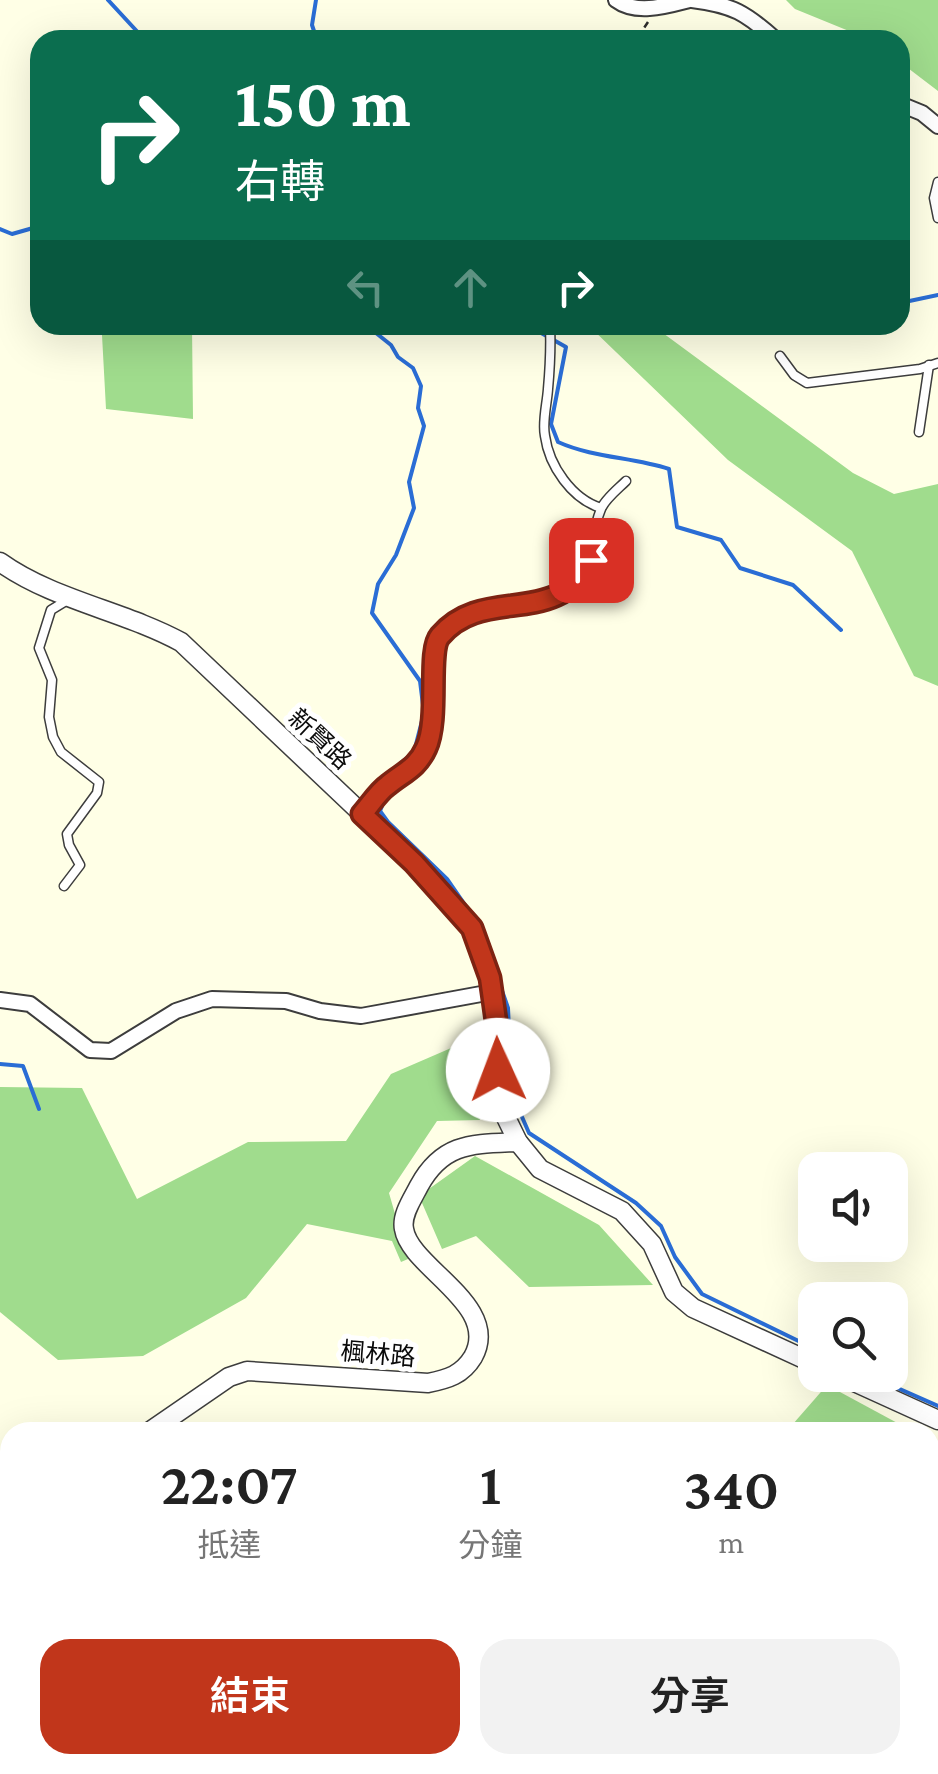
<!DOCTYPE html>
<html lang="zh-TW">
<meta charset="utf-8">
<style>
:root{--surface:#fff;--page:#f2f2f2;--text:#222;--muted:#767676;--accent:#c1361b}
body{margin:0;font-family:"Crimson Pro","Noto Sans TC",serif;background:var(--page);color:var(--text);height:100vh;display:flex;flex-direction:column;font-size:38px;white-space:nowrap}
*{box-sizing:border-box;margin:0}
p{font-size:32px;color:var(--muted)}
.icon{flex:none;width:55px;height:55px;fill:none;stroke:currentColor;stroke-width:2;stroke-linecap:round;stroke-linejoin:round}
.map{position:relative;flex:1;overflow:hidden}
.sheet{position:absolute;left:0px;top:1422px;width:940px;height:352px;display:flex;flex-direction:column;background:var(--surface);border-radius:30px 30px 0 0;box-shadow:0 10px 40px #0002}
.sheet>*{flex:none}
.banner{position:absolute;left:30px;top:30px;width:880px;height:305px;border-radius:30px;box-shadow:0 10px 40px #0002;background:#0b6e4f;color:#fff;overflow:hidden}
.fabs{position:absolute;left:798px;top:1152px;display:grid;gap:20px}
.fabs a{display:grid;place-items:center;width:110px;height:110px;border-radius:20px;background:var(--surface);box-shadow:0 10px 40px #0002;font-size:50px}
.pin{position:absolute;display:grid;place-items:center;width:85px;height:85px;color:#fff;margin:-42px;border-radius:20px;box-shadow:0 5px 15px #0006}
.me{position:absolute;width:110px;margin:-55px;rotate:358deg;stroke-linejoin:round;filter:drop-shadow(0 0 8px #0008)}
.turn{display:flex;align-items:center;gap:35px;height:210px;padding:0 40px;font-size:45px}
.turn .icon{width:130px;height:130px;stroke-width:2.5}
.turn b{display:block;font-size:70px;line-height:85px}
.lanes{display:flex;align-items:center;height:95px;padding:0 40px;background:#0003;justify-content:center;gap:50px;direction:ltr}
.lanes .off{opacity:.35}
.eta{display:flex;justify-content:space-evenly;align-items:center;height:170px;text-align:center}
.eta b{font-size:60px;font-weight:600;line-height:70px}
.action{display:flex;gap:20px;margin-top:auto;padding:20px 40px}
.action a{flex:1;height:115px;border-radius:30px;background:var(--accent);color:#fff;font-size:40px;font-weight:600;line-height:115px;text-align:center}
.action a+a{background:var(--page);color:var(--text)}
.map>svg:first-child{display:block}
.forest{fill:#a0dc8d}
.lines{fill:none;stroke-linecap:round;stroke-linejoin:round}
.stream{stroke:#2a6dd5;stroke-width:4}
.service-casing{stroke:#3d3d3d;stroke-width:11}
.minor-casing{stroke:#3d3d3d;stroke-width:18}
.tertiary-casing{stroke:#3d3d3d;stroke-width:21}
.path{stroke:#2c2c2c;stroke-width:2.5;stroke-dasharray:10 5;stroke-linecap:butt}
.service{stroke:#fff;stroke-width:8}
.minor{stroke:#fff;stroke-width:14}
.tertiary{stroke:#fff;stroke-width:18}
.route-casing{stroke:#7d2312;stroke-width:25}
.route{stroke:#c1361b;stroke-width:18}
.labels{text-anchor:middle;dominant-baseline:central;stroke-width:10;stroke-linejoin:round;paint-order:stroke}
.street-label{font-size:25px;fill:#0a0a0a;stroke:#fff}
</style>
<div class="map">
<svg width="938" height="1774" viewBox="0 0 938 1774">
<rect width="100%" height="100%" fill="#ffffe6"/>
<!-- forest -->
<g class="forest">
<polygon points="786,0 938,0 938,91 900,62 900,40 871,40 795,9"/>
<polygon points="98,325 192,325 193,419 106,409 102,335"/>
<polygon points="588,325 652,325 853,473 894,494 938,484 938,686 914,676 852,551 728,460"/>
<polygon points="465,1042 480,1120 437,1121 389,1193 408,1259 401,1262 392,1241 307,1224 246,1298 143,1356 58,1360 0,1312 0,1087 82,1088 137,1199 248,1142 346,1141 391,1074"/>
<polygon points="475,1156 599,1225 653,1285 529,1287 476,1236 442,1249 419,1196"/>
<polygon points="827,1385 914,1432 786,1432"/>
<polygon points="10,1703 10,1765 164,1765 169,1774 0,1774 0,1704"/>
</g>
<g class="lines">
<!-- stream -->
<g class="stream">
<polyline points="108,0 145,40"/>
<polyline points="316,0 312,25 317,40"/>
<polyline points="0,229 12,234 40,226"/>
<polyline points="900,303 938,295"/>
<polyline points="366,325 391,345 398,357 413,368 421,386 418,408 424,426 409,482 414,508 396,555 378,584 372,613 420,681 424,713 414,752 389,773"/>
<path d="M527,325L566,347L551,424L558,442C594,458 632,457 669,469L677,527L721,540L740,568L793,585L841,630"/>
<polyline points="382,806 380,811 388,822 447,879 476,921"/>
<polyline points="484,939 508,1008 512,1094 529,1133 636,1203 661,1226 675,1257 702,1294 815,1349"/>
<polyline points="0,1064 23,1066 39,1109"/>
<polyline points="868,1375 938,1406"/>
<polyline points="0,1663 10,1664"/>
<polyline points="270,1765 277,1770 302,1765"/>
<polyline points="442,1765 455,1774"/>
</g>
<!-- service casing -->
<g class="service-casing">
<g id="service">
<polyline points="938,182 934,198 938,218"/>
<path d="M550,325C551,347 550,367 548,389C547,404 542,422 545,436C549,466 572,499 601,508"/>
<polyline points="780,356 794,375 807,383 920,369 938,363"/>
<polyline points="919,432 929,365"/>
<path d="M362,814C370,805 378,792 388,785C403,772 416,769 426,749C440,718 428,651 439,636C453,618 485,607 507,604C526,601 542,606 559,595C601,571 586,545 601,509C605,499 618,489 626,481"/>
<polyline points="64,886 80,865 69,845 67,834 97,793 99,782 61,752 53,737 49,717 52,680 39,648 51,610 69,599"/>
<polyline points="0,1525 10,1518"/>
<polyline points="0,1588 10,1590"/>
<polyline points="930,1623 938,1625"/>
</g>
</g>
<!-- minor casing -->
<g class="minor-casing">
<g id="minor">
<path d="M616,0C636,15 666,6 689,0"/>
<path d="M692,0C733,5 746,13 776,40"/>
<polyline points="900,104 922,113 938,126"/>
<polyline points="0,1000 30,1004 90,1050 111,1051 176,1011 212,999 286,1001 320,1011 361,1016 492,992"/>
</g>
</g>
<!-- tertiary casing -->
<g class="tertiary-casing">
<g id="tertiary">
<path d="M0,562C53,600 124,611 181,642L414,863L471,927L490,978L499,1042L497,1099L518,1142L540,1169L622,1211L652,1244L674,1292L693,1308L815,1364"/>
<polyline points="839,1375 938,1420"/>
<path d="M149,1432L229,1377L247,1371L428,1383C448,1379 462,1375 473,1357C502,1305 410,1268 404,1229C401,1215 413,1198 419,1186C443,1142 473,1144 518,1142"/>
<polyline points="0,1511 10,1509"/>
</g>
</g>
<!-- path -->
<g class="path">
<polyline points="636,40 648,22"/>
<polyline points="451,1765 452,1774"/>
</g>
<!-- service -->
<use href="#service" class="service"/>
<!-- minor -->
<use href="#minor" class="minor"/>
<!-- tertiary -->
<use href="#tertiary" class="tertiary"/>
</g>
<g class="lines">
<!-- route casing -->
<g class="route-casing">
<path id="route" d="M498,1070L499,1042L490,978L472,928L414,863L362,814C371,804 378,792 388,785C404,772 417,768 426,748C440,718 427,651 440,636C484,584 557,630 591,560"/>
</g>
<!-- route -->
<use href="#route" class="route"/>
</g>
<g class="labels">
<!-- street labels -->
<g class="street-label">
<text transform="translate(320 739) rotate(43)">新賢路</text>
<text transform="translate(378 1354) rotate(5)">楓林路</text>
</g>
</g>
</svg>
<div class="fabs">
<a><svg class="icon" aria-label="sound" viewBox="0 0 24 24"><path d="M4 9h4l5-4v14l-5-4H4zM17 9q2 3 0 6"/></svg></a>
<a><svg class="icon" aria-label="search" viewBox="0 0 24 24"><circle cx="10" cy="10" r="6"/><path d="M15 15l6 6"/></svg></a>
</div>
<div class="pin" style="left:591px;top:560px;background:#d93025"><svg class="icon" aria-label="arrive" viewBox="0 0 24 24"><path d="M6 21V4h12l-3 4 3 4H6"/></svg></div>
<svg class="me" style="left:498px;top:1070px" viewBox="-20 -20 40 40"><circle r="19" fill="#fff"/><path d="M0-13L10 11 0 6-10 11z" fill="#c1361b"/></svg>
<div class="banner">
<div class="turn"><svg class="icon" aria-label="right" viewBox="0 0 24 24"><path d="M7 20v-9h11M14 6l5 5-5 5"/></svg><div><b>150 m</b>右轉</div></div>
<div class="lanes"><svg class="icon off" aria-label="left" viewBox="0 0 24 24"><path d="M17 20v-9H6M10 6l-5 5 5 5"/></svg><svg class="icon off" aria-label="ahead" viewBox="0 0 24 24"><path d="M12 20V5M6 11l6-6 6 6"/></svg><svg class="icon" aria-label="right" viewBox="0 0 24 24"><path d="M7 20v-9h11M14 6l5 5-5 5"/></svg></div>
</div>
<section class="sheet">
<div class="eta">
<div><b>22:07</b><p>抵達</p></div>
<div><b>1</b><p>分鐘</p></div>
<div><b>340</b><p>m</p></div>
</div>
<div class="action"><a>結束</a><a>分享</a></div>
</section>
</div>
